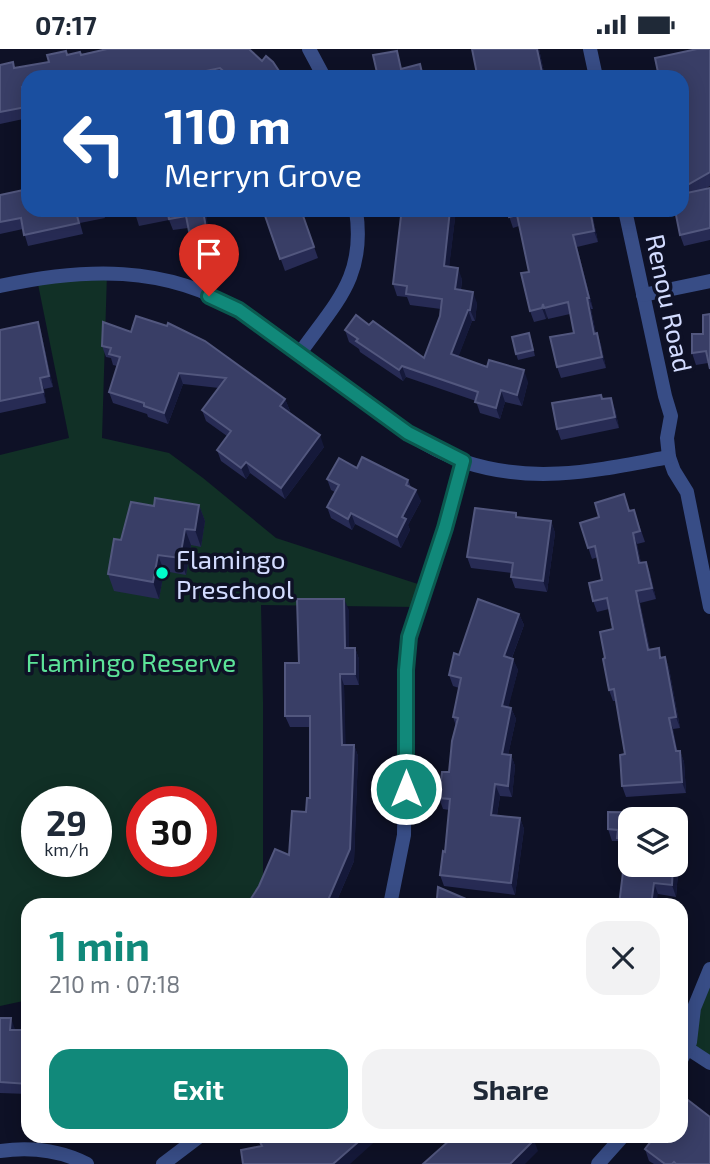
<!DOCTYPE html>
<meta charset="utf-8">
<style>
:root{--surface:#fff;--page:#f2f2f3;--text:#1f2937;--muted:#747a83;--accent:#11897a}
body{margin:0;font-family:"Exo 2",sans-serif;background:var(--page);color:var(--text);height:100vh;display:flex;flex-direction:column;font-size:26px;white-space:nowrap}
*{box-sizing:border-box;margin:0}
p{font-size:23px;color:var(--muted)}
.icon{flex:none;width:38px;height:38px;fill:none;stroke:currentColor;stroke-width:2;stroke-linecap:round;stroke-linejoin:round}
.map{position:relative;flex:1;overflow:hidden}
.drawer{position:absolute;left:21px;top:849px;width:667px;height:245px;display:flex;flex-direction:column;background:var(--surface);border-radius:21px;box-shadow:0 4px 18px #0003}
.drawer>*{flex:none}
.banner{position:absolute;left:21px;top:21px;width:668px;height:147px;border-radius:21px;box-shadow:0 4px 18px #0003;background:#1a4fa0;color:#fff;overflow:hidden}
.buttons{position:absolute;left:618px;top:758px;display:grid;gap:14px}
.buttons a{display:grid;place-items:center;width:70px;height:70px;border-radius:14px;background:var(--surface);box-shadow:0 4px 18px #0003;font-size:35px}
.speed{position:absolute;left:21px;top:737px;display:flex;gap:14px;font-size:35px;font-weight:700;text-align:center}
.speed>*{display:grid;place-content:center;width:91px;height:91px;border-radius:50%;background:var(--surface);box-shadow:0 4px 18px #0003;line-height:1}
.speed small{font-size:18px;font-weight:400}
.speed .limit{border:10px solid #d22;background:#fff;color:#111}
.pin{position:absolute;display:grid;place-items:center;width:60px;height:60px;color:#fff;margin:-72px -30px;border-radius:50% 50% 50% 0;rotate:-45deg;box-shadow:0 0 7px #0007}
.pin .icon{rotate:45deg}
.me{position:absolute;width:77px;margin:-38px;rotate:0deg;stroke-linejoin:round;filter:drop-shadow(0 0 5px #0008)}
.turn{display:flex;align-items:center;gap:24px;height:147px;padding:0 28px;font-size:32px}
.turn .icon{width:91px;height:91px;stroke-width:2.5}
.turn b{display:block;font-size:49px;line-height:60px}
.round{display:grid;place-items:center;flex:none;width:74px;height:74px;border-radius:21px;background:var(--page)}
.headline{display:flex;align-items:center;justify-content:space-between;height:119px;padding:0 28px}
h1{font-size:42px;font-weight:700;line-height:52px;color:var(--accent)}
.cta{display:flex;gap:14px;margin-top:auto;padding:14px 28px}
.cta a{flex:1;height:80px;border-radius:21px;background:var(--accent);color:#fff;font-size:28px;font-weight:700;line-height:80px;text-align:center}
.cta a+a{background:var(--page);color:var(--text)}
.status{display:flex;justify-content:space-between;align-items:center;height:49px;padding:0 35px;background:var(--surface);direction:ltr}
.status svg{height:19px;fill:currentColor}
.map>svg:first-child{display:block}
.green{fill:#113026;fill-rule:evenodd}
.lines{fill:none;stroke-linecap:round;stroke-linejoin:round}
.minor{stroke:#384d86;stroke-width:14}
.wall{fill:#272b54}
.shaded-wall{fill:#15193a}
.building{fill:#393e66;stroke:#52577e;stroke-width:2}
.route-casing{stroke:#0b594f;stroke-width:18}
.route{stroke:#11897a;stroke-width:12}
.poi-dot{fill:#00fecb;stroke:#0e1126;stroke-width:2.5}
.labels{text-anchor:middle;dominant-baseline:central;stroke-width:7;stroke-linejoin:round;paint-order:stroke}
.street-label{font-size:26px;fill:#d3dcff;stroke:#0e1126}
.poi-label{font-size:26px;fill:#d3dcff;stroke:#0e1126;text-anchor:start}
.park-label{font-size:26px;fill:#5ce398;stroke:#0e1126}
</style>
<div class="status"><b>07:17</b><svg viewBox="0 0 49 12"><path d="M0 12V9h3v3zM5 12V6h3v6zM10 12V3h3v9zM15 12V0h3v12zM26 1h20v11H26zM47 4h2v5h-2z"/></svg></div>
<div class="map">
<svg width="710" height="1115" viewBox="0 0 710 1115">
<rect width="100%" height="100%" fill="#0e1126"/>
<!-- green -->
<g class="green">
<path d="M107,224L102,389L169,404L203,429L276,489L424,537L417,558L261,556L263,653V847L254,856H28V951L0,957V406L69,389L37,230ZM37,752H96V812H37ZM142,752H201V812H142Z"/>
<polygon points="710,920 710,1014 690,993"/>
</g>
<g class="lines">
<!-- minor -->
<g class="minor">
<polyline points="309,0 324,28"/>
<polyline points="590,0 596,28"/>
<polyline points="625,161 665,347 671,367 667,389 669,408 674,422 687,443 710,558"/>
<path d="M0,237C83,219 165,215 241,262C280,287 316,316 353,343C387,370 423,399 465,413C536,436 598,421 669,408"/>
<polyline points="643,246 710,232"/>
<path d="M300,304C336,253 366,228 356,161"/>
<polyline points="390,856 404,786 406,621 409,588 445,479 463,412"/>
<polyline points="687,999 710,1014"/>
<polyline points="681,1011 690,993 694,959 710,920"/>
<path d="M0,1102C29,1098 60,1101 87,1115"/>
<polyline points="163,1115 200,1087"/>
<polyline points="598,1115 623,1087"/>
</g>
</g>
<!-- wall -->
<g class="wall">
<polygon points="107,0 283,28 28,28 28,49 26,49 28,58 28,69 0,75 0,16 15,19 49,13 68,6 81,5"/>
<polygon points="472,0 539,0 545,28 479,28"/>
<polygon points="710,0 710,137 703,141 710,139 710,191 684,197 680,186 682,161 682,119 684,118 682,115 682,28"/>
<polygon points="0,146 28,161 129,161 104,166 105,169 80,174 83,185 28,197 23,180 0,185"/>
<polygon points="134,161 217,161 217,163 206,165 210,190 193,193 188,179 173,181 169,171 139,177"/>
<polygon points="256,161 301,161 318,209 285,222 265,166 258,167"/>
<polygon points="456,161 449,217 462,230 461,241 477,254 475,272 472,272 458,308 528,333 522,357 505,353 500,370 480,364 476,352 406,328 403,332 360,303 359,300 349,293 345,281 369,276 424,309 440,267 441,260 410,256 407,248 397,247 393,235"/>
<polygon points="507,161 590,161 593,169 598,193 577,198 593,260 591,260 596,285 597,284 601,296 606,319 561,329 557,318 574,284 570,265 548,270 547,267 546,270 534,273 530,262 529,223 519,177 513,179"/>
<polygon points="38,273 41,283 53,338 44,340 46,354 0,364 0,281"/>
<polygon points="103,273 285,350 290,362 288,363 324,398 285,450 250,424 246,430 221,412 217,401 227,387 206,372 202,361 219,339 183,335 168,375 148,368 147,365 113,354 109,343 117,317 113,316 111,309 106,308 102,297"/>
<polygon points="703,285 708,314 696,316 692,304"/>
<polygon points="531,290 535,307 518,311 516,305"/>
<polygon points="601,346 603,350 615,360 619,379 561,391 557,380"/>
<polygon points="357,419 408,431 411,438 421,452 408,476 410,481 401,499 355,475 352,481 331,469 327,458 335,443 331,441 327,430"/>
<polygon points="199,456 205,472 201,498 191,496 186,526 164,522 159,550 114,542 108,525 121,491 154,457"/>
<polygon points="634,461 645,493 637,495 641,514 646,513 650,524 656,550 640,554 650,601 662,609 665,608 669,619 680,679 673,680 677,702 680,702 684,713 686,744 626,748 622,737 625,705 616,652 613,652 609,641 605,609 613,580 609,560 597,563 593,552 602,531 598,508 592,510 580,474 599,468"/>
<polygon points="518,468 551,472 555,484 547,543 515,539 511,528 512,524 471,519 467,508"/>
<polygon points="349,561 349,599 355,599 359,610 359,636 344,636 345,696 354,696 358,707 354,812 335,856 247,856 289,806 306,763 310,749 310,678 290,678 285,667 299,614"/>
<polygon points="519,565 524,576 512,609 518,621 508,658 511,659 516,670 508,706 511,706 515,717 512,748 500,747 497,766 520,769 524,780 515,846 444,837 440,826 445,803 449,761 443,760 439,749 449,723 456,677 453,668 459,639 453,637 449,626 459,606"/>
<polygon points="678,764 682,775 676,848 658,845 626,801 621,801 618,792 612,792 608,780"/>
<polygon points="0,969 15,981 28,981 28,1045 0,1044"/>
<polygon points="645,1100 710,1115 654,1115 649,1112"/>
</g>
<!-- shaded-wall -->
<g class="shaded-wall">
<polygon points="537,0 539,0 545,28 543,28"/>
<polygon points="22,38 26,49 28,63 26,58"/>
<polygon points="203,161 204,161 206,165 210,190 206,179"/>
<polygon points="450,161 456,161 448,228 444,217"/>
<polygon points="590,161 593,169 598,193 594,182"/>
<polygon points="573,186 577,198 593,260 589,249"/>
<polygon points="458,219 462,230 459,252 455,240"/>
<polygon points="473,243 477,254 475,272 470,261"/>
<polygon points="587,249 591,260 598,296 594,285"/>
<polygon points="543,255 547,267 546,270 542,259"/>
<polygon points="468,261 472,272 455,317 451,305"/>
<polygon points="38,273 41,283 53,338 49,327"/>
<polygon points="597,284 601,296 606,319 602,308"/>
<polygon points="402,317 406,328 403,332 399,321"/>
<polygon points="524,321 528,333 522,357 517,346"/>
<polygon points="179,324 183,335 168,375 164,364"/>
<polygon points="40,329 44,340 46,354 43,343"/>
<polygon points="501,341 505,353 500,370 496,359"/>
<polygon points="611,349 615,360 619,379 615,368"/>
<polygon points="285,350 290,362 285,368 280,357"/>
<polygon points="320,386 324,398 285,450 281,439"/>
<polygon points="246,413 250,424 246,430 241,419"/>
<polygon points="416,441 421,452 408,476 410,481 401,499 397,488 402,468"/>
<polygon points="199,456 205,472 201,498 195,481"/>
<polygon points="351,464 355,475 352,481 348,470"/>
<polygon points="551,472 555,484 547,543 543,532"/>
<polygon points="185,480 191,496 186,526 180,509"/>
<polygon points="633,484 637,495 643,525 639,514"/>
<polygon points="158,506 164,522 159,550 153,533"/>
<polygon points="646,513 650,524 656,550 652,539"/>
<polygon points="636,542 640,554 652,613 648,601"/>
<polygon points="344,550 349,561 349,610 345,599"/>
<polygon points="519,565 524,576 508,619 504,607"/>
<polygon points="355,599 359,610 359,636 355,625"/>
<polygon points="665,608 669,619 680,679 676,668"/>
<polygon points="513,610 518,621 506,668 502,657"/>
<polygon points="340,625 344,636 346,707 342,696"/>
<polygon points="511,659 516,670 506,716 502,705"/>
<polygon points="669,669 673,680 680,713 676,702"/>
<polygon points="354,696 358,707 354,812 335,856 326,856"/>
<polygon points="680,702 684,713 686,744 682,733"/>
<polygon points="511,706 515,717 512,748 508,737"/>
<polygon points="495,735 500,747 495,777 491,766"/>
<polygon points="678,764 682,775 676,848 672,836 673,816 676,816 676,794"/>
<polygon points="520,769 524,780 515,846 511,834"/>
<polygon points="654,834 658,845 656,856 651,856"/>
<polygon points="11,969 15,980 14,992 10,981"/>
<polygon points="365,1087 381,1087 350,1115 333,1115"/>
<polygon points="534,1091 538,1102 525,1115 510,1115"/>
</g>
<!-- building -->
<g class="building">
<polygon points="107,0 249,0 262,12 266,7 273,13 283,28 230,28 220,19 177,28 28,28 28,37 22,38 26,58 0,63 0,16 13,13 14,19 49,13 47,6 66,2 67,6 80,3 81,6"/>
<polygon points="472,0 537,0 543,28 486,28 485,23 477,25"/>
<polygon points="697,0 710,0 710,123 682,139 682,119 686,117 682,111 682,28 659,28 655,9"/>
<polygon points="397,2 401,20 420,15 423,28 378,28 373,6"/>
<polygon points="710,139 710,179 680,186 675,161 682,161 682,145"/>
<polygon points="28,140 28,161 87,161 76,163 79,174 24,186 21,169 0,173 0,146"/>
<polygon points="134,161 160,161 135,166"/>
<polygon points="167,161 203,161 206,179 189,182 186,167 169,170"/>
<polygon points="263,161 301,161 314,198 280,210"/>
<polygon points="400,161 450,161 444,217 458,219 455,240 473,243 470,261 468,261 451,305 487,318 489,311 524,321 517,346 501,341 496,359 475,353 478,343 402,317 399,321 356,292 358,290 345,281 356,266 369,276 373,272 424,309 440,267 442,250 406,245 407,237 393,235 401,167"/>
<polygon points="507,161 571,161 571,162 590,161 594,182 573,186 589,249 587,249 594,285 597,284 602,308 557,318 550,288 574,284 568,253 544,259 543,255 542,259 530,262 521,224 529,223 517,166 509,168"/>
<polygon points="710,265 710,320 706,302 692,304 692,285 703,285 703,266"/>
<polygon points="136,267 167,277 168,274 205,292 285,350 280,357 320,386 281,439 246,413 241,419 217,401 231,382 202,361 226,329 179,324 164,364 144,357 144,354 109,343 120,308 109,305 111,299 102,297 103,273 131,283"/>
<polygon points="38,273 49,327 40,329 43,343 0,352 0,281"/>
<polygon points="529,284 533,301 516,305 512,288"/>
<polygon points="601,346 602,350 611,349 615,368 557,380 552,354"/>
<polygon points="362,408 408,431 406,436 416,441 402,468 406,470 397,488 351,464 348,470 327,458 339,436 327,430 339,409 357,419"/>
<polygon points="624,445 629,462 634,461 640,482 633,484 639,514 646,513 652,539 636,542 648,601 659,599 660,609 665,608 676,668 669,669 676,702 680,702 682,733 622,737 620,706 625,705 614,640 609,641 603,610 605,609 600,583 613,580 607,549 593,552 589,534 602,531 595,497 588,499 580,474 599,468 595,454"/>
<polygon points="155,449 199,456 195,481 185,480 180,509 158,506 153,533 108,525 114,490 121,491 131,453 154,457"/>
<polygon points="475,459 516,464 516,468 551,472 543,532 511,528 513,514 467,508"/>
<polygon points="297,550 344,550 345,599 355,599 355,625 340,625 342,696 354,696 350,800 326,856 247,856 259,837 275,800 289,806 292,762 306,763 307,749 310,749 310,667 285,667 285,614 299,614"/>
<polygon points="478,550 519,565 504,607 513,610 502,657 511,659 502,705 511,706 508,737 495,735 491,766 520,769 511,834 440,826 443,802 445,803 450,750 439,749 442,723 449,723 452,692 458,669 453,668 461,629 449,626 454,604 459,606"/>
<polygon points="608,763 678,764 676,794 676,770 630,770 630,816 673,816 672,836 654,834 651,856 619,856 627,790 617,789 618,781 608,780"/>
<polygon points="438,838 480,856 434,856 437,849"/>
<polygon points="0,969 11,969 10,981 28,981 28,1035 0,1033"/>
<polygon points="684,1048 710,1068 710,1115 676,1115 674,1113 672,1115 665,1115 645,1100 655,1087 681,1087 681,1052"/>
<polygon points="268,1087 276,1087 278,1092 289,1087 365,1087 333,1115 243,1115 241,1101 262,1097 259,1091"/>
<polygon points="449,1087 530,1087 534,1091 510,1115 423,1115 451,1090 449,1088"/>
</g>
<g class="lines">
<!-- route casing -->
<g class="route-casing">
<polyline id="route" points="209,247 239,261 408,384 463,412 445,479 409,588 406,621 406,740"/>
</g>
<!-- route -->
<use href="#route" class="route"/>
</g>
<!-- markers -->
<circle class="poi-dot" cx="162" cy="524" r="7"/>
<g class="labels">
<!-- street labels -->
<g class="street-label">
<text transform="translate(670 254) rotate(78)">Renou Road</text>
</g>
<!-- poi labels -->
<g class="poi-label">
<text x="176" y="509">Flamingo<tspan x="176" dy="30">Preschool</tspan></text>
</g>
<!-- park labels -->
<g class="park-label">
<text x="131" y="612">Flamingo Reserve</text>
</g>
</g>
</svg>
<div class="buttons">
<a><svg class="icon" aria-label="layers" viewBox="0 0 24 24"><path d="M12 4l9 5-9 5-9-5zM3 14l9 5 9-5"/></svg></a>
</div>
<div class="speed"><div>29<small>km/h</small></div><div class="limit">30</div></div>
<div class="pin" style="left:209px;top:247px;background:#d93025"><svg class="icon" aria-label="arrive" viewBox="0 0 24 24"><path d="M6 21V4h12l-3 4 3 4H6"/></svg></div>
<svg class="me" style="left:406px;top:740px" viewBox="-20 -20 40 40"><circle r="17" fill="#11897a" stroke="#fff" stroke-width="3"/><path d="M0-11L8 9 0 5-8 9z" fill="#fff"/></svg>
<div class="banner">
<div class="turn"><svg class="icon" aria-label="left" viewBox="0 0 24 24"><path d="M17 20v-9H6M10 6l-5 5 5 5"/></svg><div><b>110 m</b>Merryn Grove</div></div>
</div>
<section class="drawer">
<div class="headline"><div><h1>1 min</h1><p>210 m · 07:18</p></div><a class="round"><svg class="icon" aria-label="close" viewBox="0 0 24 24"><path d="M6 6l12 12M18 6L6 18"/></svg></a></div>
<div class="cta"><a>Exit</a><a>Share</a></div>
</section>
</div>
